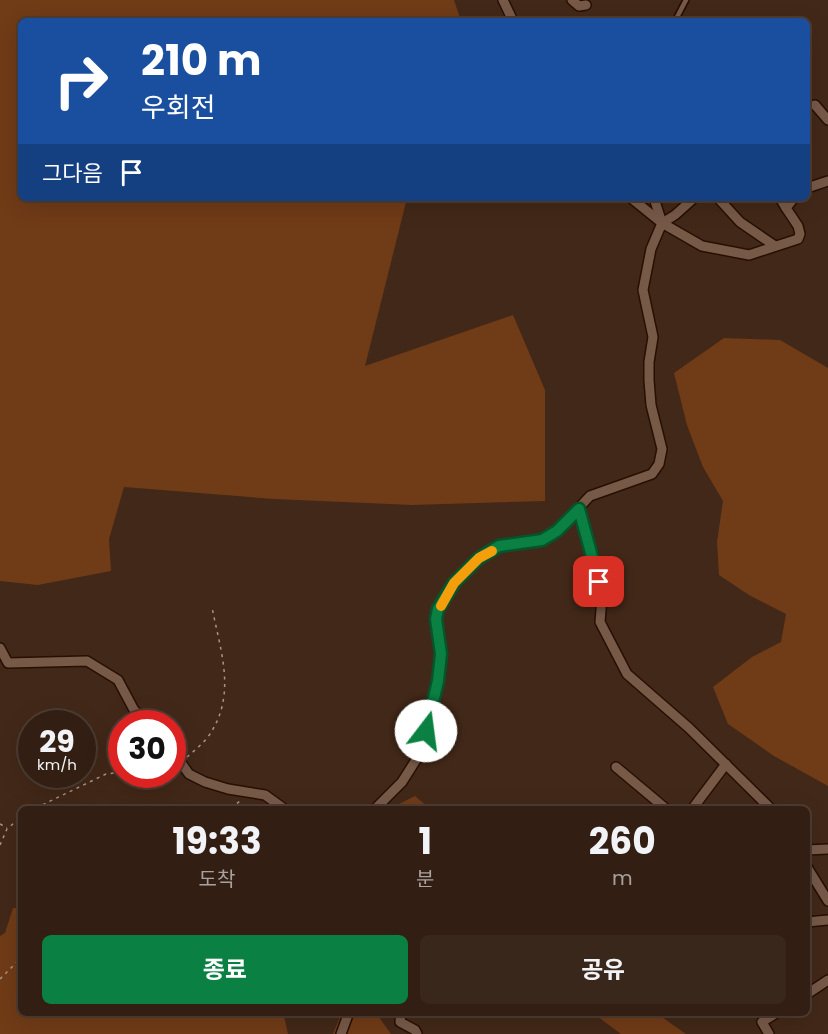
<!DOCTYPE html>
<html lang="ko">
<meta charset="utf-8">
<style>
:root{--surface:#321e12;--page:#3a271b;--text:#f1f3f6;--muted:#a8a29f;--line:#4d3c32;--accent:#0b8043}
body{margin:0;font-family:Poppins,"Noto Sans KR",sans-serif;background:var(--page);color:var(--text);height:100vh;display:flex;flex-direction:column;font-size:22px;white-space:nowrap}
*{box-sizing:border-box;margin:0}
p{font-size:20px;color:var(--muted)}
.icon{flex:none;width:33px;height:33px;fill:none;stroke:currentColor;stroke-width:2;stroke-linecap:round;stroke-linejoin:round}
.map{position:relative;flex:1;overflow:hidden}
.drawer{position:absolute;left:18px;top:806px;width:792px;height:210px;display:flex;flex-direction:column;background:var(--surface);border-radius:9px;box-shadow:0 6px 24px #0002,0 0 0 2px var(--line)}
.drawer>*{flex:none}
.top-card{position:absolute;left:18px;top:18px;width:792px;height:183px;border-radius:9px;box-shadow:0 6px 24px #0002,0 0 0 2px var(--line);background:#1a4fa0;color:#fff;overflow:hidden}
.speed{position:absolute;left:18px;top:710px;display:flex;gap:12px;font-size:30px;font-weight:700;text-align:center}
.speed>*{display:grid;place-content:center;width:78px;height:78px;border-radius:50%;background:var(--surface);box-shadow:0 6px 24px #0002,0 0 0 2px var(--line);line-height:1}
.speed small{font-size:15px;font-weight:400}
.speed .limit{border:9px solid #d22;background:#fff;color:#111}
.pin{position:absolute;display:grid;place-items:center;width:51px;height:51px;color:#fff;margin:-26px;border-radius:12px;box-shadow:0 3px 9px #0006}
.me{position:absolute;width:66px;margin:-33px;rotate:15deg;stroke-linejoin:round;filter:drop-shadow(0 0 4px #0008)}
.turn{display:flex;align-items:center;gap:21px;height:126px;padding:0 24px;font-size:27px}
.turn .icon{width:78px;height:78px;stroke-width:2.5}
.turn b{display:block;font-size:42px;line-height:51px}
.then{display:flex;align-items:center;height:57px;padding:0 24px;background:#0003;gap:12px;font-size:22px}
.eta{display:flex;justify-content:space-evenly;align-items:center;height:102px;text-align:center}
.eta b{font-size:36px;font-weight:700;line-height:42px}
.action{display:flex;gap:12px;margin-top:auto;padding:12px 24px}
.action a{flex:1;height:69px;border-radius:9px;background:var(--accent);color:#fff;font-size:24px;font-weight:700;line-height:69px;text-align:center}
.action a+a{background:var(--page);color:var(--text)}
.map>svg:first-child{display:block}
.green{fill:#703b17}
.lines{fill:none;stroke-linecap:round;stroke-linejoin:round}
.lane-casing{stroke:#271002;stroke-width:8}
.street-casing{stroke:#271002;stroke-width:12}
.path{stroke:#a89489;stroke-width:1.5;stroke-dasharray:3 4.5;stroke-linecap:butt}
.lane{stroke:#775948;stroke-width:4.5}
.street{stroke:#775948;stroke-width:9}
.route-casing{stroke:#07532c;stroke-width:15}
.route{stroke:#0b8043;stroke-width:10}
.slow{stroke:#f59e0b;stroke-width:10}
</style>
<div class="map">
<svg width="828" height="1034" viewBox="0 0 828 1034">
<rect width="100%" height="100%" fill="#422818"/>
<!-- green -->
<g class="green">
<polygon points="0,0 454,0 461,21 21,21 21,198 407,198 365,366 513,315 545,390 545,501 412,505 274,499 124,487 109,539 111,571 38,585 0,581"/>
<polygon points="724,338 780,340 828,368 828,786 774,756 728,724 713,687 752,657 781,642 786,614 749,595 719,575 717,542 723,501 703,467 687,425 674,373"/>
<polygon points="415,796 429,808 391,808"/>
<polygon points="13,908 21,908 21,1012 280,1013 284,1016 288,1034 0,1034 0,936 5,933"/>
<polygon points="342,1012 376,1013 391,1034 333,1034"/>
<polygon points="593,1013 656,1013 686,1034 621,1034"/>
</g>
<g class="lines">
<!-- lane casing -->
<g class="lane-casing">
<polyline id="lane" points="675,21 686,0"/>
</g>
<!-- street casing -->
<g class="street-casing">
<g id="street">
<polyline points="503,0 513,21"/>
<polyline points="572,0 579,6 586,5"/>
<polyline points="815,105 828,120"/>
<polyline points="807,188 828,181"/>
<polyline points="631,198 662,223 702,246 749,255 798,239 800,234 798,226 786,208 794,198"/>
<polyline points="718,198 740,222 775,246"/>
<polyline points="780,198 786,208"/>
<polyline points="662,223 675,215 694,198"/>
<polyline points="579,509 597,568 602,597 600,622 627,674 689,728 770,808"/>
<polyline points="0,648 8,663 87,661 118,680 134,710 147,723"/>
<polyline points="172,750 189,774 205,782 228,789 265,795 283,808"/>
<polyline points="616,767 665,808"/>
<polyline points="376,808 402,782 421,752 438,681 441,654 436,619 438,609 454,583 479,558 499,546 542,540 557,531 590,496 652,474 659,464 662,449 651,405 649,380 649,362 653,337 643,290 651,249 662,223 654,198"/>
<polyline points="693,808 726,764"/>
<polyline points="807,850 828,849"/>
<polyline points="807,867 828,901"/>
<polyline points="807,922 828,920"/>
<polyline points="807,994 828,980"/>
<polyline points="401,1012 400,1022 415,1030 417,1034"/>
<polyline points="341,1034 349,1012"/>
<polyline points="769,1034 762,1022 778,1012"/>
</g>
</g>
<!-- path -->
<g class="path">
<path d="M187,757C195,750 204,743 210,734C237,693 220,650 212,607"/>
<polyline points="36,808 106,774 122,772"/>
<polyline points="231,808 240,801"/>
<polyline points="0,824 7,828"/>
<polyline points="0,845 7,829 21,817"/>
<polyline points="0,979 21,958"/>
</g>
<!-- lane -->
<use href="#lane" class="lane"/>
<!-- street -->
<use href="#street" class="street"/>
</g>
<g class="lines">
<!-- route casing -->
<g class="route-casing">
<polyline id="route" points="426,731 438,681 441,654 436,619 438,609 454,583 479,558 499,546 542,540 557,531 579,509 599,582"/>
</g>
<!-- route -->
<use href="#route" class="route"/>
<!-- slow -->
<polyline class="slow" points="441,606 454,583 479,558 492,551"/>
</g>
</svg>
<div class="speed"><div>29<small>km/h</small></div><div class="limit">30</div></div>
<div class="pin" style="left:599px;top:582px;background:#d93025"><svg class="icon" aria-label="arrive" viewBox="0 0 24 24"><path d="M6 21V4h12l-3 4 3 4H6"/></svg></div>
<svg class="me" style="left:426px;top:731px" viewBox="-20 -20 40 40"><circle r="19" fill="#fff"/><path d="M0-13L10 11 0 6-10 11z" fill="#0b8043"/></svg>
<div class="top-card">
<div class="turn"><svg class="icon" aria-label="right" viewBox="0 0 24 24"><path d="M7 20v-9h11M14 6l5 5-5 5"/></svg><div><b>210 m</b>우회전</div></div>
<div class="then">그다음<svg class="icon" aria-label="arrive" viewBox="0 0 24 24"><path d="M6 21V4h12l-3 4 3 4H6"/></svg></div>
</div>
<section class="drawer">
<div class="eta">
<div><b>19:33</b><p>도착</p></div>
<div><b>1</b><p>분</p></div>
<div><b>260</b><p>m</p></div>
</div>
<div class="action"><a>종료</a><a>공유</a></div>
</section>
</div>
